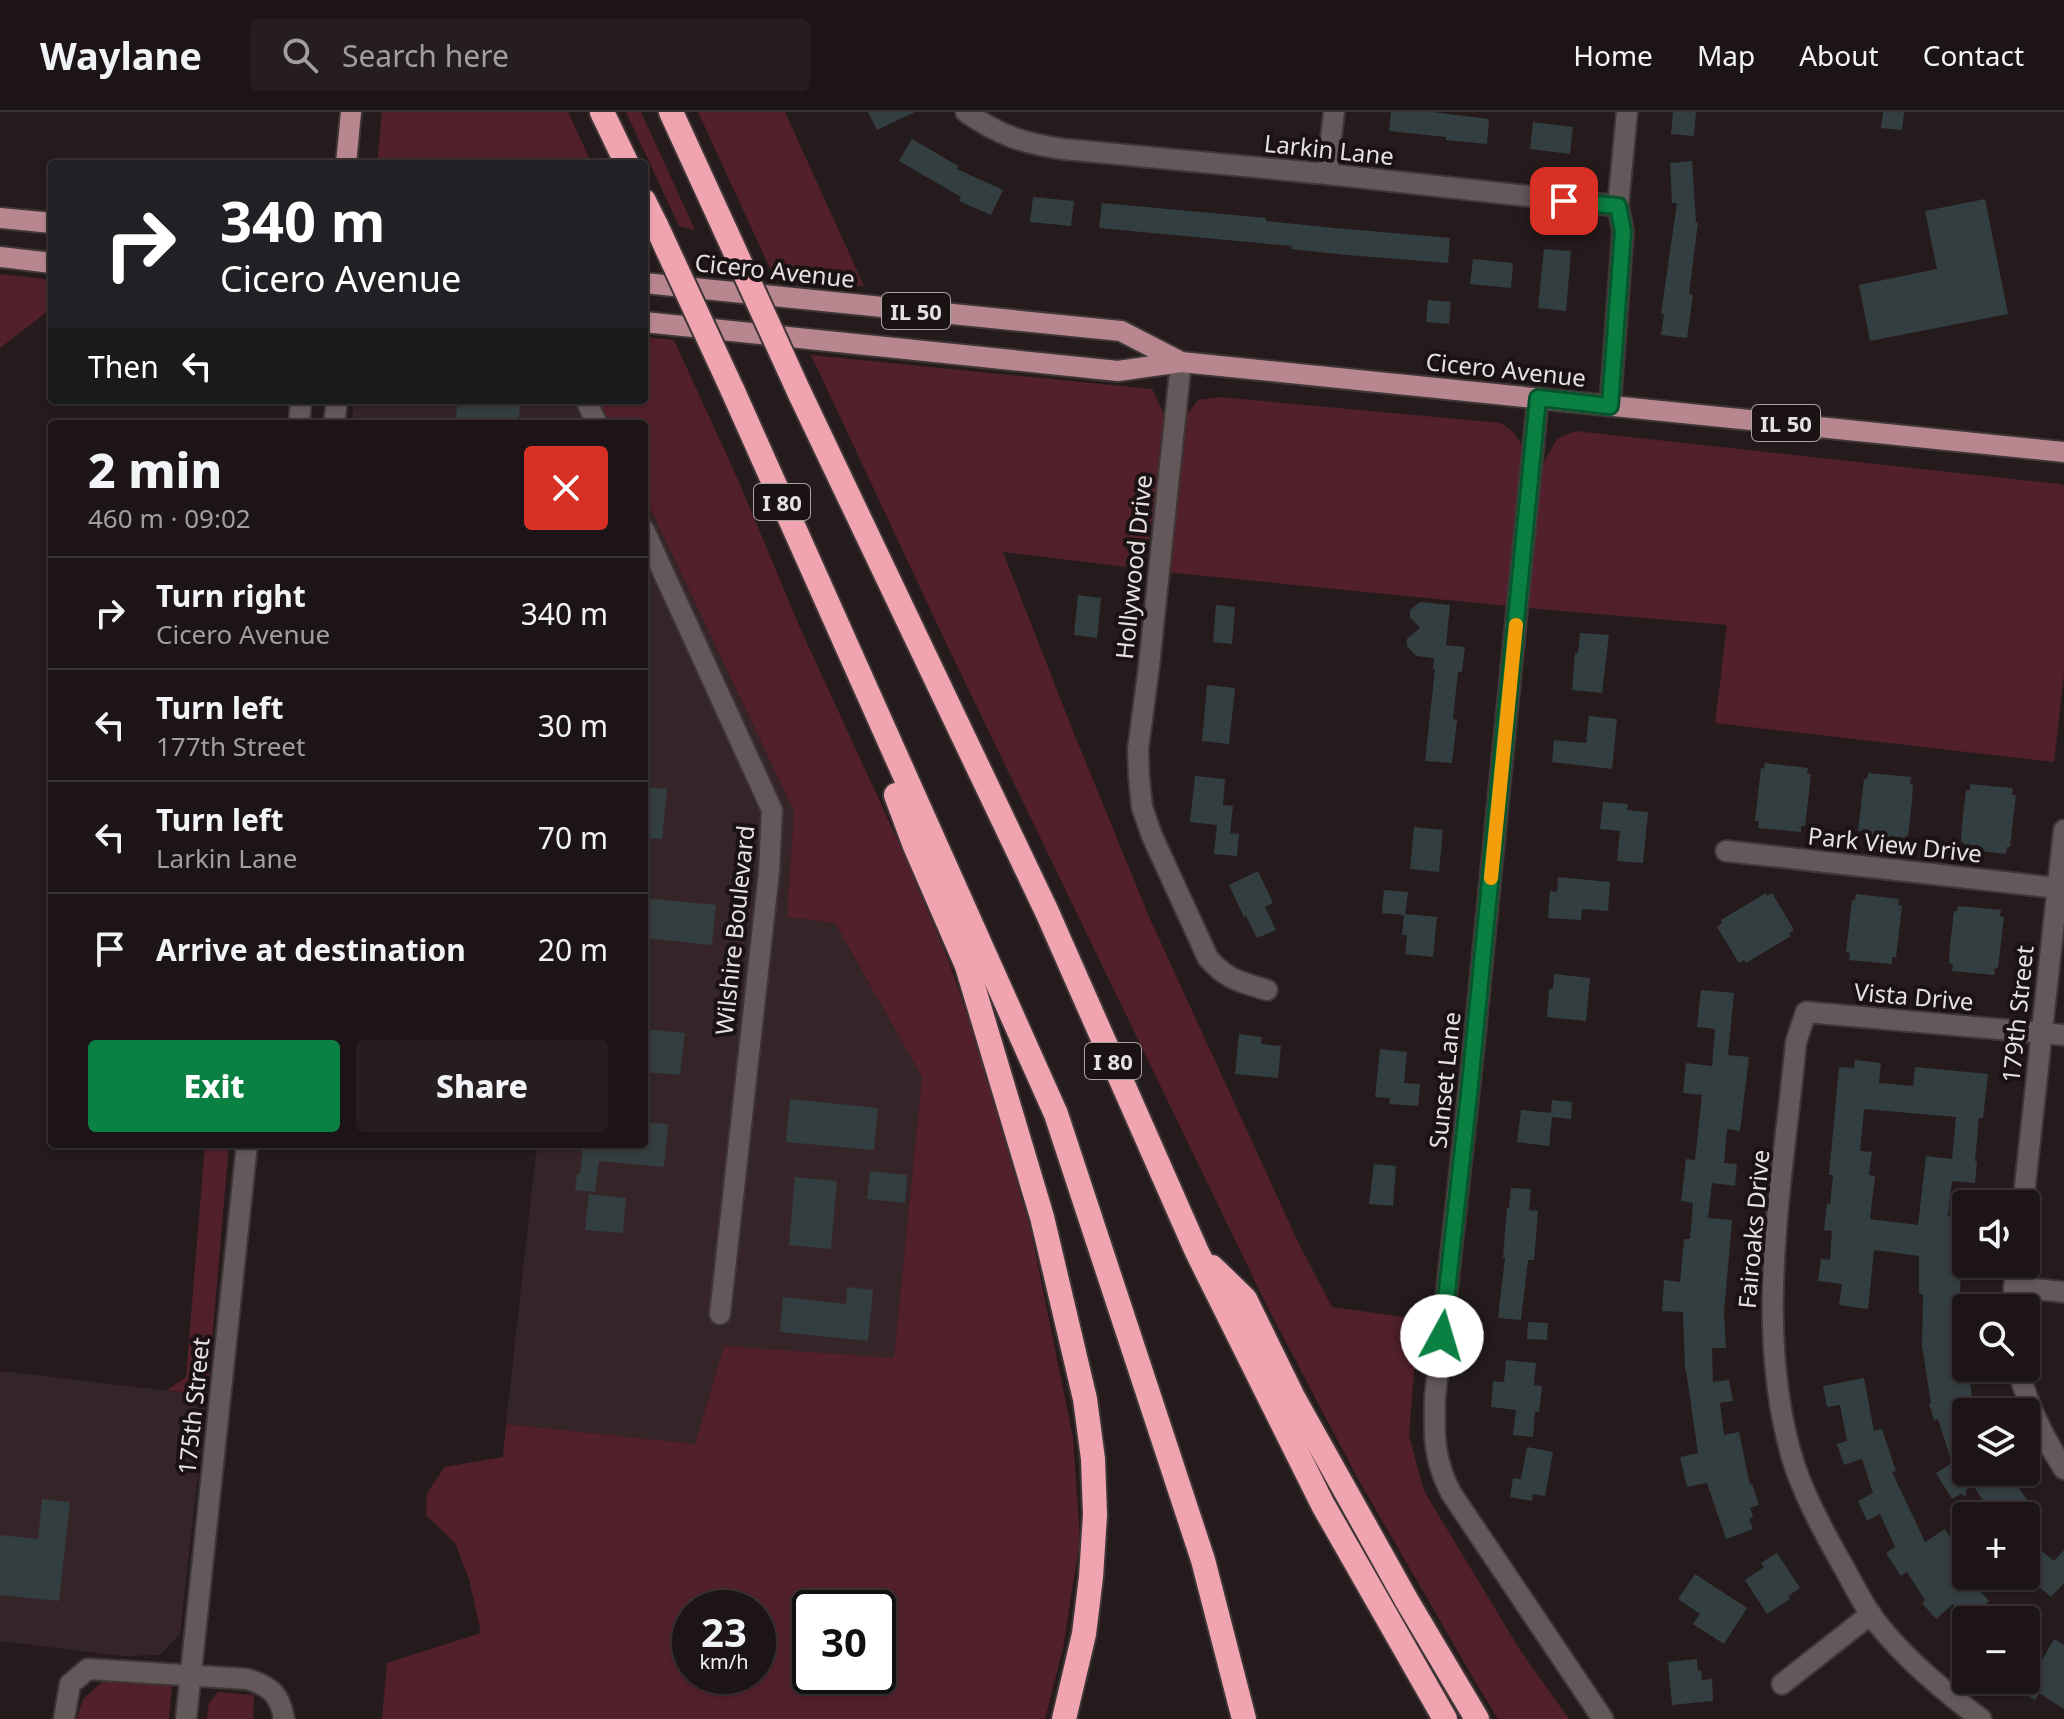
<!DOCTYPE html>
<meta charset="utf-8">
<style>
:root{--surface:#1c1416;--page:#251d1f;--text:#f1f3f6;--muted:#a09ea1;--line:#3a3335;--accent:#0b8043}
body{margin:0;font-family:"Noto Sans",sans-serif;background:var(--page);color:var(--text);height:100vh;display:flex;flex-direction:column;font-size:30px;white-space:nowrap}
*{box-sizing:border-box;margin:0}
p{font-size:26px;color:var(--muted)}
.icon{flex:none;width:44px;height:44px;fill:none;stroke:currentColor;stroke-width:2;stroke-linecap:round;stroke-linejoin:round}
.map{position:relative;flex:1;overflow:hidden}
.panel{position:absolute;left:48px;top:308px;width:600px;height:728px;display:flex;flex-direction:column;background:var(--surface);border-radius:8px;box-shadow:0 2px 6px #0004,0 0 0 2px var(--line)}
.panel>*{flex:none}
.guide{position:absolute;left:48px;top:48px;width:600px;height:244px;border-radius:8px;box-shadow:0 2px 6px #0004,0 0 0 2px var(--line);background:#202124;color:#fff;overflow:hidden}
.tools{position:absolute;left:1952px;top:1078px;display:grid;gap:16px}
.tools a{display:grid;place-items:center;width:88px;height:88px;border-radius:8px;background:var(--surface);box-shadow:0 2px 6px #0004,0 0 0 2px var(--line);font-size:40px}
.speed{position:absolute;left:672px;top:1478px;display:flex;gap:16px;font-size:40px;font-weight:700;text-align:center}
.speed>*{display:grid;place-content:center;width:104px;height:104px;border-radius:50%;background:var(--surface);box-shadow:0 2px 6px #0004,0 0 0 2px var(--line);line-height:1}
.speed small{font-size:20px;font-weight:400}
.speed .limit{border:4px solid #111;border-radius:12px;background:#fff;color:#111}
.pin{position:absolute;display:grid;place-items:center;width:68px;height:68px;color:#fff;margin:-34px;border-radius:16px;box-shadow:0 4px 12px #0006}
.me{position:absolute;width:88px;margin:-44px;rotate:6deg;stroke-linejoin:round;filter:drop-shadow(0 0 6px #0008)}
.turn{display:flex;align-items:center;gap:28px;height:168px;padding:0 40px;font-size:36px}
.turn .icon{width:104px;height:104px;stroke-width:2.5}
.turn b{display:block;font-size:56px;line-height:68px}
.then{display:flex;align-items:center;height:76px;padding:0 40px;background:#0003;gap:16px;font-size:30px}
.round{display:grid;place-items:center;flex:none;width:84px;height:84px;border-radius:8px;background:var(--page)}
.head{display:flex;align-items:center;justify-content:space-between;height:136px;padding:0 40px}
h1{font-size:48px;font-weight:800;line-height:60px}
.action{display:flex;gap:16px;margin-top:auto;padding:16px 40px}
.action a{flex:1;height:92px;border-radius:8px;background:var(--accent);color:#fff;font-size:32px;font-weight:800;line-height:92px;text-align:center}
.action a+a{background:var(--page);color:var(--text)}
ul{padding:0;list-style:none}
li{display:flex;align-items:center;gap:24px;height:112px;padding:0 40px;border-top:2px solid var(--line)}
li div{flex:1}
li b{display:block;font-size:30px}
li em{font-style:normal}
header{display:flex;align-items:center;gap:48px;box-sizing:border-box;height:112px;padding:0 40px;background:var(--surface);border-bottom:2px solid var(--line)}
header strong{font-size:38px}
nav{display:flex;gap:44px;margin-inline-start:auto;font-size:28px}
.search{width:560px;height:72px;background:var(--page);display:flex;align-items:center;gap:20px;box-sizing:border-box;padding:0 28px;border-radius:8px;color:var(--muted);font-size:30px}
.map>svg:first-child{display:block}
.built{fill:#352528}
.green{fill:#52202b;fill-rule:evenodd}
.building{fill:#333e40;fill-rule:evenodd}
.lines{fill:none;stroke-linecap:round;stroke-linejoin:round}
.minor-casing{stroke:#3e3637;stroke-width:24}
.major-casing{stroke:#3e3637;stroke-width:24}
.highway-casing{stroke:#3e3637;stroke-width:28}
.minor{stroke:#64585a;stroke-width:20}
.major{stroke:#b8868e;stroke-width:20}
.highway{stroke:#f0a4b0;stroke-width:24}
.highway-bridge-casing{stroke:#3e3637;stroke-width:28;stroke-linecap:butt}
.highway-bridge{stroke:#f0a4b0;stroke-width:24}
.route-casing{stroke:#07532c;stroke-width:20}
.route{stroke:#0b8043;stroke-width:14}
.slow{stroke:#f59e0b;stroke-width:14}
.labels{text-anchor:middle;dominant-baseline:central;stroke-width:8;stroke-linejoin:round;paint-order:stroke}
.shield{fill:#1b1213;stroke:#aaa2a3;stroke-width:2}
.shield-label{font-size:22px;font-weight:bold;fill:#e7e0e1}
.street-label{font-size:24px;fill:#e7e0e1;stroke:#1b1213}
</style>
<header>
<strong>Waylane</strong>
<div class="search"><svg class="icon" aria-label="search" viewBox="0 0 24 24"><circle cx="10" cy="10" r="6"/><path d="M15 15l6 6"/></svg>Search here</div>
<nav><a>Home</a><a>Map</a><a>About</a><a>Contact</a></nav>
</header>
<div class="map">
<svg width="2064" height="1607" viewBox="0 0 2064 1607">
<rect width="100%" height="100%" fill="#251b1d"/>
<!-- built -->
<g class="built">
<polygon points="354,288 599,288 610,312 352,312"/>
<polygon points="644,383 794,699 787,805 835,811 922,965 894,1247 724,1234 695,1332 506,1312 537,1032 644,1032"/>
<polygon points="0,1259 195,1282 209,1264 180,1522 160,1543 121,1544 0,1529"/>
</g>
<!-- green -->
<g class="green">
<polygon points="382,0 568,0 592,52 377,52"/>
<polygon points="626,0 641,0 695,118 679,114"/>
<polygon points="698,0 785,0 864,174 775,167"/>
<polygon points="0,162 52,168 52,196 0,236"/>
<path d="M644,225L674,228L739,370L801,518L903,740L947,845L972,917L1030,1115L1073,1325L1080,1428L1063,1536L1045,1607H382L387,1551L481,1521L469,1467L455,1431L426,1403L427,1381L445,1355L503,1345L506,1312L695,1332L724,1234L894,1246L922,965L835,811L787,805L794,699L644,383V312H610L600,291L599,288H644ZM690,1496H758V1564H690ZM810,1496H878V1564H810Z"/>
<polygon points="811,243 1152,277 1164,302 1162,347 1144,457 1003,440 1071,614 1150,807 1299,1132 1332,1195 1418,1207 1409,1324 1424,1379 1520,1538 1569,1607 1498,1607 1475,1569 1357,1365 1267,1194 947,533"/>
<polygon points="1220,285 1501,311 1513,320 1525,337 1508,494 1165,460 1185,305 1198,288"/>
<polygon points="1575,319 2060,372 2064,374 2064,562 2054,650 1715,611 1727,513 1528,496 1543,352 1557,327"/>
<polygon points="205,1032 229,1032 209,1264 195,1282 167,1278 186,1265"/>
<polygon points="134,1564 172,1572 169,1607 77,1607 83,1587 103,1569"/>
<polygon points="218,1580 254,1583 253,1607 207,1607 209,1591"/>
</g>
<!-- building -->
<g class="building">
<polygon points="868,0 915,0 877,18"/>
<polygon points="1391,0 1432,0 1489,7 1487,32 1446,28 1446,25 1389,19"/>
<polygon points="1673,0 1696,0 1694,24 1671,22"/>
<polygon points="1883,0 1904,0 1902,18 1881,16"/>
<polygon points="1533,10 1573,15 1570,42 1530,37"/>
<polygon points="912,27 958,54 957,57 1003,78 991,103 959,89 961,85 899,49"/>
<polygon points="1692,49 1696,110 1698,110 1689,182 1693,183 1687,226 1661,223 1664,202 1661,202 1677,91 1672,91 1670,51"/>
<polygon points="1033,85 1074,89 1071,114 1030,110"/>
<polygon points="1985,87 2008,202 1870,229 1859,173 1937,157 1925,99"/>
<polygon points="1102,91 1266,106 1266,109 1335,116 1450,126 1448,151 1347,143 1291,137 1292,134 1099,116"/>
<polygon points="1544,137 1571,139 1566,199 1538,196"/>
<polygon points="1473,147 1513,151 1511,176 1470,172"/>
<polygon points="1428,188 1451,190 1449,212 1426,210"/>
<polygon points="458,288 484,288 484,290 520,294 518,312 455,312"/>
<polygon points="1078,483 1101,486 1097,526 1074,523"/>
<polygon points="1420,490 1450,493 1446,533 1465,535 1462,560 1458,560 1453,607 1457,608 1452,651 1425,649 1435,557 1433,557 1434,546 1416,544 1407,534 1407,527 1420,516 1410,505 1410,498"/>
<polygon points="1216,493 1235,495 1232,532 1213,530"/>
<polygon points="1580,521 1609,523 1602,581 1572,578 1575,541 1578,541"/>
<polygon points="1207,573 1235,576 1229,632 1202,629"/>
<polygon points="1589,604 1617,607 1612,657 1552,650 1554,628 1586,631"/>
<polygon points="1765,651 1808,656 1807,662 1811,662 1809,680 1805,714 1801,714 1801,720 1758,716 1759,709 1755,709 1757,691 1761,656 1764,657"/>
<polygon points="1868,661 1911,665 1910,672 1913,672 1912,689 1908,724 1905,724 1904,731 1862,726 1862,719 1858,719 1864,667 1867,667"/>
<polygon points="1195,664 1225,667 1223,693 1233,694 1230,721 1239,722 1237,744 1214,742 1217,713 1190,710"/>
<polygon points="1970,672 2013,676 2012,683 2016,683 2014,700 2010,735 2007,735 2006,742 1964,737 1964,730 1961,730 1962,713 1966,678 1970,678"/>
<polygon points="644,675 667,677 662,727 644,726"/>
<polygon points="1603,690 1628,692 1627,698 1648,700 1643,751 1617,749 1620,719 1600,717"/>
<polygon points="1414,715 1443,718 1439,760 1410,757"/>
<polygon points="1258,759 1273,791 1265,795 1276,818 1257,826 1246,804 1244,805 1229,773"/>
<polygon points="1558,765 1610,770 1608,799 1582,797 1581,808 1548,806 1550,779 1557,780"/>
<polygon points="1384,778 1408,780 1405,802 1437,805 1433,845 1405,842 1407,823 1402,823 1404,803 1382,801"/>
<polygon points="1766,781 1767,784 1772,781 1794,818 1789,822 1791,824 1746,851 1744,848 1739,851 1717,815 1722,811 1721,808"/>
<polygon points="1856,782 1899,787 1898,793 1902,794 1896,845 1892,845 1892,852 1849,848 1850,841 1846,840 1848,823 1852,788 1855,788"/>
<polygon points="644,786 716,793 712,833 644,826"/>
<polygon points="1958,794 2001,798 2000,804 2004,805 1998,856 1995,856 1994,863 1952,859 1953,852 1949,851 1950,834 1954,799 1957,799"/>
<polygon points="1554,862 1590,866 1586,909 1547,905 1549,877 1553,877"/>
<polygon points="1701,878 1734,881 1728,943 1749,945 1740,1019 1727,1017 1724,1051 1737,1052 1735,1074 1712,1071 1708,1106 1732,1108 1724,1201 1726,1236 1712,1236 1713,1270 1729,1268 1733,1289 1720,1291 1724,1323 1739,1320 1750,1373 1752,1372 1759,1393 1750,1396 1753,1405 1749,1407 1753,1417 1726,1427 1707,1371 1687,1375 1680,1345 1698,1341 1686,1258 1685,1258 1683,1200 1662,1199 1664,1168 1680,1170 1684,1127 1690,1127 1693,1091 1681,1089 1686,1047 1695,1048 1702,983 1683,981 1686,951 1712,954 1715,917 1697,915"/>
<polygon points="644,917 685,921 680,963 644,960"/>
<polygon points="1239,922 1262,925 1261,932 1281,934 1278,966 1235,962"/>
<polygon points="1380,937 1407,940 1404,971 1420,972 1418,994 1389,992 1390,986 1375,985"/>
<path d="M1855,948L1881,951L1879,971L1913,974L1915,955L1988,962L1983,1006H1979L1975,1049L1977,1050L1975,1071L1952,1069L1948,1104L1966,1105V1133L1962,1132L1960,1180H1965L1964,1206H1960L1966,1256H1968L1974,1300H1966V1360H2008L2032,1395L2021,1404H1992L1974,1374L1966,1378V1383L1963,1384L1962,1381L1952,1387L1936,1361L1952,1351L1938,1307L1934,1308L1929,1292L1931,1291L1922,1234L1923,1182H1919V1144L1874,1138L1868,1197L1839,1193L1842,1172L1818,1169L1821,1147L1830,1148L1832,1119L1824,1118L1827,1091L1830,1092L1833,1063H1829L1839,955L1854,956ZM1864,997L1956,1005L1952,1047L1926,1044L1918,1113L1870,1107L1875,1064L1869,1063L1872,1040L1860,1039Z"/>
<polygon points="790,987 878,996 874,1038 786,1030"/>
<polygon points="1552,988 1572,990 1571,1007 1552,1005 1549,1034 1517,1030 1521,998 1551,1001"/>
<polygon points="644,1010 668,1012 664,1055 599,1049 595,1080 575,1078 577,1062 580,1062 583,1032 644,1032"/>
<polygon points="1374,1052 1396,1054 1393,1094 1369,1092"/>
<polygon points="870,1059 907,1063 905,1091 867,1087"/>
<polygon points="795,1065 837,1069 831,1137 789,1133"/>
<polygon points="1511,1076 1531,1077 1529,1098 1538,1099 1534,1148 1528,1148 1521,1208 1498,1206 1505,1146 1503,1146 1507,1096 1509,1096"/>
<polygon points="589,1082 626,1086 623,1121 585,1118"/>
<polygon points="847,1175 873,1178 868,1229 780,1220 783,1185 846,1192"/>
<polygon points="1528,1210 1548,1211 1547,1228 1527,1227"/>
<polygon points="1506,1248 1536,1251 1534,1273 1542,1274 1539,1300 1535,1299 1533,1325 1513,1323 1516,1298 1491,1295 1493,1269 1504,1270"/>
<polygon points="1864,1266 1874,1319 1882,1317 1896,1359 1892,1360 1925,1430 1945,1417 1961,1443 1953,1448 1989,1489 1981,1496 1997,1508 1967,1508 1953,1492 1936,1507 1922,1491 1925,1488 1907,1460 1901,1464 1886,1441 1895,1435 1880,1402 1867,1409 1858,1389 1873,1381 1862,1347 1844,1353 1837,1332 1847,1329 1840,1293 1827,1295 1823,1274"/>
<polygon points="1527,1335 1553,1340 1545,1384 1533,1382 1532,1389 1510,1385 1513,1366 1521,1367"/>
<polygon points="42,1387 70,1390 59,1489 0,1483 0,1423 38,1427"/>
<polygon points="2026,1426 2054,1449 2064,1438 2064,1471 2051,1485 2026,1464"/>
<polygon points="1777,1441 1800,1476 1788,1484 1790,1487 1767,1502 1745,1468 1764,1455 1761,1451"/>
<polygon points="1695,1462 1747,1496 1724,1532 1693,1512 1700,1502 1678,1487"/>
<polygon points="2054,1527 2064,1533 2064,1597 2039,1581 2035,1588 2001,1568 2026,1568 2026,1541 2041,1550"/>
<polygon points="1697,1547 1698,1559 1701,1558 1702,1568 1712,1567 1713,1589 1672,1593 1668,1550"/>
</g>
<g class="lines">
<!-- minor casing -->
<g class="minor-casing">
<g id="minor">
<path d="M966,0C998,23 1025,32 1063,37L1327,62L1618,94"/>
<polyline points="1327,62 1334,0"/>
<path d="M1181,250L1149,554L1138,637L1139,665L1142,695L1152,724L1208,846C1227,868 1240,870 1267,878"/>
<path d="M1538,286L1473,942L1435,1285C1434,1323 1433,1346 1451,1381L1603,1607"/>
<polyline points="586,288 597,312"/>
<polyline points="1610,294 1623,119 1618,94 1627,0"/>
<polyline points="299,312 301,288"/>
<polyline points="334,312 337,288"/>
<polyline points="644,418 772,698 769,760 720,1202"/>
<polyline points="1726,739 2057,776"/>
<polyline points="2023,1092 2064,718"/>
<polyline points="2014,1175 2064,1180"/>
<polyline points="2013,1196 2016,1152"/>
<path d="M2018,1256C2027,1293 2043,1325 2064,1357"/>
<polyline points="1782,1572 1871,1502"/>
<path d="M64,1607L70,1572L88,1557L247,1567C270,1574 280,1582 284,1607"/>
<polyline points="186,1607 247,1032"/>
<path d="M1981,1607C1942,1578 1900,1543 1871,1503C1859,1485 1849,1464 1838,1445C1821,1415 1805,1385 1794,1352C1752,1217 1783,1068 1796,930L1806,900L2064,923"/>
</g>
</g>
<!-- major casing -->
<g class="major-casing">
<g id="major">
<polyline points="346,52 351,0"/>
<polyline points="0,106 52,111"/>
<polyline points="0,145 52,151"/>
<polyline points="644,171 1121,219 1181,250"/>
<polyline points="644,210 1118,259 1181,250 2064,340"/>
</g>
</g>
<!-- highway casing -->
<g class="highway-casing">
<g id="highway">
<polyline points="602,0 627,52"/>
<polyline points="671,0 727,122"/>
<polyline points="644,89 656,113"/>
<polyline points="732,277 1056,1002 1203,1448 1244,1607"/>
<polyline points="800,282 1047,800 1197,1140 1323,1393 1445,1607"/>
<polyline points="896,683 915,734 967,854 1042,1105 1085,1287 1093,1347 1095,1403 1091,1465 1084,1522 1064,1607"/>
<polyline points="1212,1155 1245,1187 1293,1285 1407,1489 1477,1607"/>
</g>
</g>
<!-- minor -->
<use href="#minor" class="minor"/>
<!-- major -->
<use href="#major" class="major"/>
<!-- highway -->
<use href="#highway" class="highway"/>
<!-- highway-bridge casing -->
<g class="highway-bridge-casing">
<g id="highway-bridge">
<polyline points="656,113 732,277"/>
<polyline points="727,122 800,282"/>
</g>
</g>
<!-- highway-bridge -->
<use href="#highway-bridge" class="highway-bridge"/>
</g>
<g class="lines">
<!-- route casing -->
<g class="route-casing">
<polyline id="route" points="1442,1224 1469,982 1538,286 1610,294 1623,119 1618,94 1564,89"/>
</g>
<!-- route -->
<use href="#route" class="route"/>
<!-- slow -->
<polyline class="slow" points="1491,766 1516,513"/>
</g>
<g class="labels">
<!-- shield labels -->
<g class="shield">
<rect x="882" y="181" width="68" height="36" rx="6"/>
<rect x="1752" y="293" width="68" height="36" rx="6"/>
<rect x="754" y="372" width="56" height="36" rx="6"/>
<rect x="1085" y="931" width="56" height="36" rx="6"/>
</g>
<g class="shield-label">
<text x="916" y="199">IL 50</text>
<text x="1786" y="311">IL 50</text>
<text x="782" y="390">I 80</text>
<text x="1113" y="949">I 80</text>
</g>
<!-- street labels -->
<g class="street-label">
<text transform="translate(1329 37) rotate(6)">Larkin Lane</text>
<text transform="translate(775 158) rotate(6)">Cicero Avenue</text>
<text transform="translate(1506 257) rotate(6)">Cicero Avenue</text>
<text transform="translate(1133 455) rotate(-84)">Hollywood Drive</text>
<text transform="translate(1895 732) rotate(6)">Park View Drive</text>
<text transform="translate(734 818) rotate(-84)">Wilshire Boulevard</text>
<text transform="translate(1914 884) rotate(5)">Vista Drive</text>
<text transform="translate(2017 902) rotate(-84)">179th Street</text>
<text transform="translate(1444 968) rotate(-84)">Sunset Lane</text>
<text transform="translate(1753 1117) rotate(-85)">Fairoaks Drive</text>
<text transform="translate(193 1294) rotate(-84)">175th Street</text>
</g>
</g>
</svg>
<div class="tools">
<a><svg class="icon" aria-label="sound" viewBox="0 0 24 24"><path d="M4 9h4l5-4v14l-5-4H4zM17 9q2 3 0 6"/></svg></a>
<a><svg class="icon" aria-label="search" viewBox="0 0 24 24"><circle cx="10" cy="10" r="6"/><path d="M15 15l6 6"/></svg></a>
<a><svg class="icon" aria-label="layers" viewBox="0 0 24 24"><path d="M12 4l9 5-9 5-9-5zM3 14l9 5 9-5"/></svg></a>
<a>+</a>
<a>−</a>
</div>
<div class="speed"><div>23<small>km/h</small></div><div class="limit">30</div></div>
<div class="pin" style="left:1564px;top:89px;background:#d93025"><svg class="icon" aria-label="arrive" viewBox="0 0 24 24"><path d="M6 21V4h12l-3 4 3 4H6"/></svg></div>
<svg class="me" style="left:1442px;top:1224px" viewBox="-20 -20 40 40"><circle r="19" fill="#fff"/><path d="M0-13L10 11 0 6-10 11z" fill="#0b8043"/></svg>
<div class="guide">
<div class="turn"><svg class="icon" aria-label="right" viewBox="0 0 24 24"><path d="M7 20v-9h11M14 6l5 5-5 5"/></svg><div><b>340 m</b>Cicero Avenue</div></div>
<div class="then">Then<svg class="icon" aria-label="left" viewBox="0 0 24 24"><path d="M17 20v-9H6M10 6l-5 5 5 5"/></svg></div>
</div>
<section class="panel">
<div class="head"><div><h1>2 min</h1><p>460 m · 09:02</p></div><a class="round" style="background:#d93025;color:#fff"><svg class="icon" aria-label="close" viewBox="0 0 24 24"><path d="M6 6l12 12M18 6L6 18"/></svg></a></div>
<ul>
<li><svg class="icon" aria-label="right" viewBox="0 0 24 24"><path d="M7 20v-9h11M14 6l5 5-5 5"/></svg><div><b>Turn right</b><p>Cicero Avenue</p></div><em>340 m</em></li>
<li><svg class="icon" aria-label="left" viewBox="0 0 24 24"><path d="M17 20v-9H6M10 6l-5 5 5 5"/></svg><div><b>Turn left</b><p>177th Street</p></div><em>30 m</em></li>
<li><svg class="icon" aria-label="left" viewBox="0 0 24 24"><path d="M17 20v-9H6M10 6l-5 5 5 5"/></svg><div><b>Turn left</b><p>Larkin Lane</p></div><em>70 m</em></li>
<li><svg class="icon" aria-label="arrive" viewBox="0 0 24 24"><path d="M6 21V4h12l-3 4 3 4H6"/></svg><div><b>Arrive at destination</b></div><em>20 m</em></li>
</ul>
<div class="action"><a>Exit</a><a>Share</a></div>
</section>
</div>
